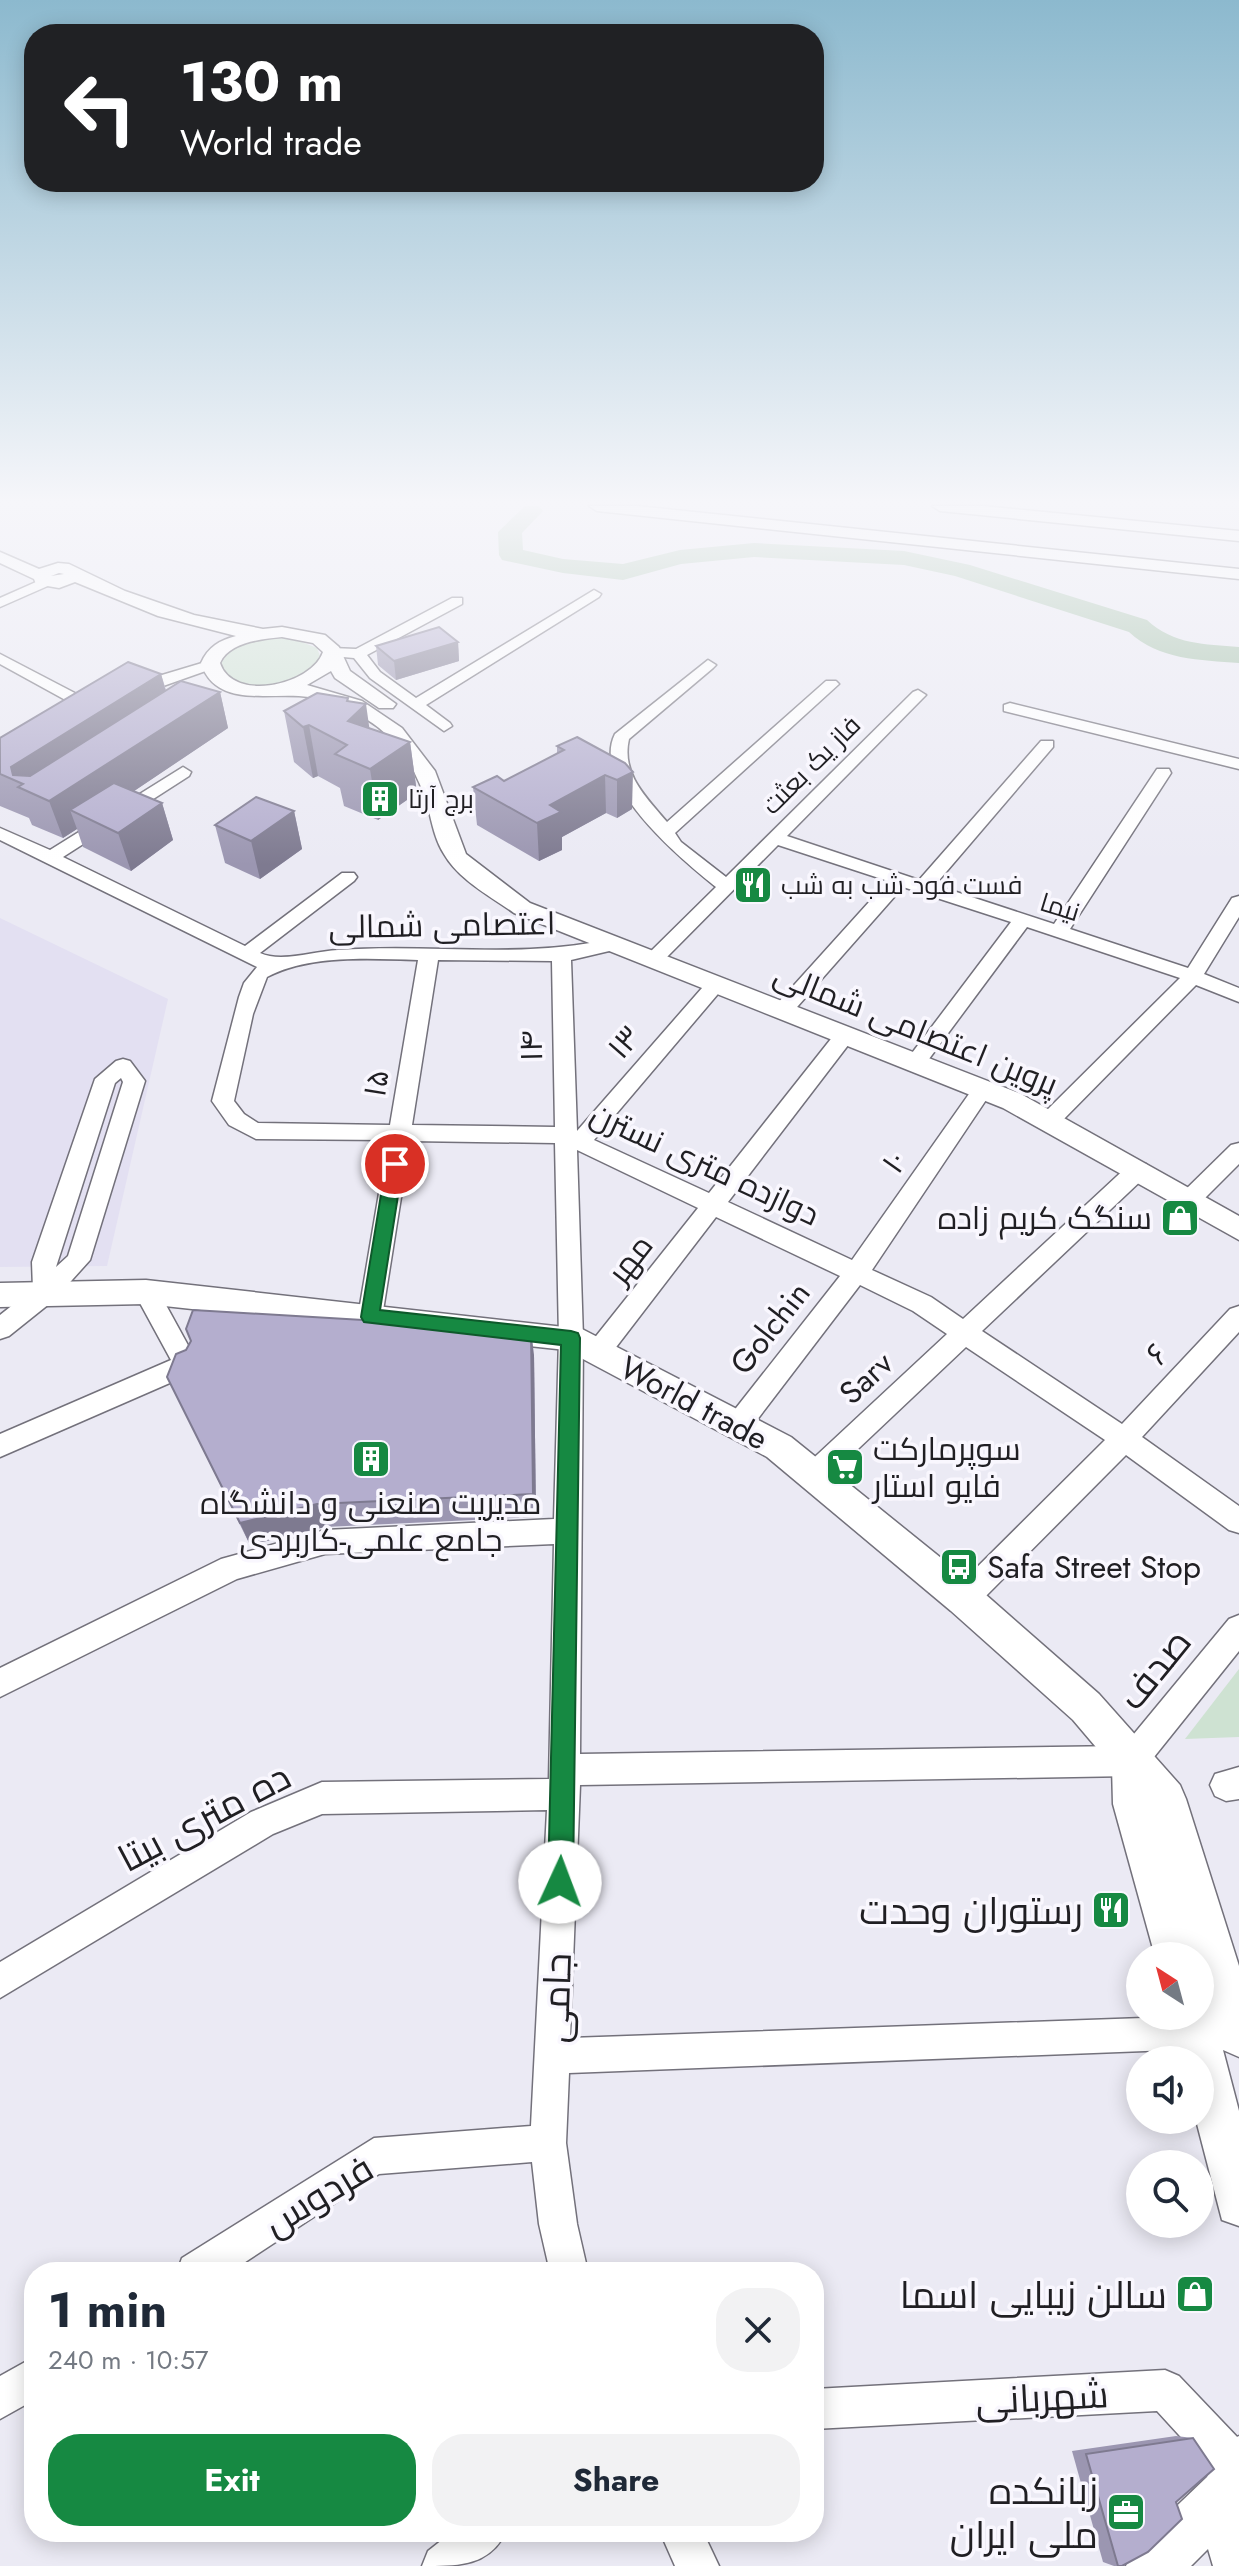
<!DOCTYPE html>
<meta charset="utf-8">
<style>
:root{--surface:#fff;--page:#f2f2f3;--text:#1f2937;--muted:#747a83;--accent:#168942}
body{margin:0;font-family:Jost,Cairo,sans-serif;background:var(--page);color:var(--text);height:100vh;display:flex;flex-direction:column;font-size:30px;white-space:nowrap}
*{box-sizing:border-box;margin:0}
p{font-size:26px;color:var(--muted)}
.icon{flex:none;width:44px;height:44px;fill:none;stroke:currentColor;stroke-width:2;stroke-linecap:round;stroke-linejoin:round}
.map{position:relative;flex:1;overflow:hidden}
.details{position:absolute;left:24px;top:2262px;width:800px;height:280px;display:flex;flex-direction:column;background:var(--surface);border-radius:32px;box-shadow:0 4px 20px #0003}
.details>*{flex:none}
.banner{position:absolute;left:24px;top:24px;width:800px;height:168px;border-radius:32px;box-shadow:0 4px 20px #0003;background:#202124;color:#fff;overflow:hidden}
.needle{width:52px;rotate:324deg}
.buttons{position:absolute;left:1126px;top:1942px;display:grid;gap:16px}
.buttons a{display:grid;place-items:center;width:88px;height:88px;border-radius:50%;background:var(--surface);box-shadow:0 4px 20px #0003;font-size:40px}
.pin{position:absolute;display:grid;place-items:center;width:68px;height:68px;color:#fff;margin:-34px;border:4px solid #fff;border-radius:50%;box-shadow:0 2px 8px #0007}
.me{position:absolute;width:88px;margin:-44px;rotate:2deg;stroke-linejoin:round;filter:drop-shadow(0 0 6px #0008)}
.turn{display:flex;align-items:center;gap:28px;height:168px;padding:0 24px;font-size:36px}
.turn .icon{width:104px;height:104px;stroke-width:2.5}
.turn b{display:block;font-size:56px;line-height:68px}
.round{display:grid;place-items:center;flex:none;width:84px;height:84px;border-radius:32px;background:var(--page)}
.overview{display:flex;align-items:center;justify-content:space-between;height:136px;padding:0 24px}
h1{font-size:48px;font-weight:700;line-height:60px}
.cta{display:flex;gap:16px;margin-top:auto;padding:16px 24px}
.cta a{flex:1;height:92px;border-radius:32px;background:var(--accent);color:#fff;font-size:32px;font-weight:700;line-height:92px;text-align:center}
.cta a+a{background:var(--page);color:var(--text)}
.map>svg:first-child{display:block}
.built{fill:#e3e0f2}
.green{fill:#cee2d2}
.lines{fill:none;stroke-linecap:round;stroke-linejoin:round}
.river{fill:#a3c0a8;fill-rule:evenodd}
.minor-casing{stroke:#73717b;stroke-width:3}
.major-casing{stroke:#73717b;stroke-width:3}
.minor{fill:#fff;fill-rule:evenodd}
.major{fill:#fff;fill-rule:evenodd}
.wall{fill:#9b96b1}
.shaded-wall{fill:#7e7a90}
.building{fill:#b4aece;stroke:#7e7a90;stroke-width:2}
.route{fill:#168942;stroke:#0e592b;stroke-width:2}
.labels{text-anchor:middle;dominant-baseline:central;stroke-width:7;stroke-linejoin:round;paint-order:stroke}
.far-street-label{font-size:26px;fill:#201f23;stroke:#f9f7fe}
.far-poi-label{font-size:26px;fill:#201f23;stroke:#f9f7fe;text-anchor:start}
.street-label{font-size:32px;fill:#201f23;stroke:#f9f7fe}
.poi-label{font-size:32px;fill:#201f23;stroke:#f9f7fe;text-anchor:start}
.near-street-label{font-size:38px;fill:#201f23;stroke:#f9f7fe}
.near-poi-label{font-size:38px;fill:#201f23;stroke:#f9f7fe;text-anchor:end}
</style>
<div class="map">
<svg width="1239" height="2566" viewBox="0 0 1239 2566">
<rect width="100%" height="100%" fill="#ebeaf4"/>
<!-- built -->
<polygon class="built" points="0,918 168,999 107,1266 0,1267"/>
<!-- green -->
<g class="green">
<path d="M279,637L294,639L317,648L320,656L318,664C293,682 246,699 222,669V662C234,642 257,639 279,637Z"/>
<polygon points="1239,1669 1239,1737 1185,1739"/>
</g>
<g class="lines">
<!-- river -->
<path class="river" d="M525,506H539L543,511L522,533L523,550L563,559L623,564L680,550L754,543L904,551L970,565L1147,620C1174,645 1205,644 1239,647V663C1200,660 1159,660 1129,632L955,576L904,565L754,557L681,564L623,580L563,573L502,560L499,555L498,532Z"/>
<!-- minor casing -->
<g class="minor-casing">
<g id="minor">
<polygon points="45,578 50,579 50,585 0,607 0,598"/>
<polygon points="594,590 601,594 599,597 426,705 450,723 452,726 444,731 370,678 354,658 332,656 325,652 332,648 356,649 452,598 462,598 462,604 367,655 380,672 416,698"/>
<polygon points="0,654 92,702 94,705 92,708 80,708 0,664"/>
<polygon points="212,660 219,664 217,667 132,697 124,692 142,681"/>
<path d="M708,660L716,665L713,668L629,739C621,774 646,797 667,822L826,681H836L839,684L675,833L681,842L726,877L913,692L918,690L926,695L923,698L787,836L919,880L1041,741H1053V747L935,885L1054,924L1157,769H1169L1171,773L1070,929L1188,968L1232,898L1239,896V917L1204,974L1239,988V1002L1196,985L1058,1125H1042L1039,1120L1042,1115L1180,978L1027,927L923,1067H909L906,1062L909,1057L1011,922L903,887L790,1015H776L773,1010L776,1005L888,881L778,845L661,963H647L644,959L647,955L716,887C681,859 590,784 615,734Z"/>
<polygon points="1010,703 1239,759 1239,769 1004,711 1004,705"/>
<path d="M183,767L191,772L189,776L63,857L245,946L342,873H354L357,877L354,881L260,953C281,963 314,951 338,950C431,943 524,960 615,938L622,940L625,944L622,948L571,960L577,1131L709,980H723L726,984L723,988L594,1140L709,1193L838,1030H852L855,1035L852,1040L728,1202L852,1260L976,1084H990L994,1089L990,1094L872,1270L931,1297L963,1319L1130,1164H1146L1149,1170L1146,1176L982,1331L1122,1424L1230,1309L1239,1306V1332L1142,1437L1239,1506V1533L1229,1530L1126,1455L974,1608L964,1612L954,1608L950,1599L954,1590L1105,1440L966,1347L822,1483L813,1487L804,1483L800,1475L804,1467L947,1334L913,1311L860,1285L747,1433L738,1436L729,1433L725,1425L729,1417L840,1276L716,1217L607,1359L598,1362L589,1359L585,1352L589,1345L698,1208L577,1150L583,1338L580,1754L1124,1746L1229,1619L1239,1615V1651L1142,1772L1131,1776L580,1785L570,2038L1200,2016L1209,2020L1214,2032L1209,2044L1197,2049L569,2073L566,2143L577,2224L588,2272H550L539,2224L532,2162L379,2174L230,2272H177L182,2258L374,2138L531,2126L547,1810L322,1814L273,1834L0,1998V1962L251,1812L322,1782L549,1779L554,1544L325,1554L237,1579L0,1697V1668L221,1559L325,1530L554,1519L559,1338L555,1143L410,1141L382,1317L379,1324L370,1327L361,1324L358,1317L388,1140L256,1139L229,1125L212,1101L239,997L244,983L257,967L0,840V828L50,850ZM418,960L390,1125L258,1123L244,1114L234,1101L253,1014L267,977C311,954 370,959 418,960ZM438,960L552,961L555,1127L412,1125Z"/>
<path d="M123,1059L130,1061L145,1081L90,1260L54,1300L9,1336L0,1339V1315L33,1289L32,1262L95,1079L116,1061ZM121,1078L123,1082L68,1256L56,1267L115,1083Z"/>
<polygon points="1239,1143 1239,1164 1197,1206 1189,1208 1181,1206 1178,1200 1181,1194 1231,1145"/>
<polygon points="146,1283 155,1285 195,1358 199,1365 195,1372 0,1457 0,1434 171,1360 134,1292 137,1285"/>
<polygon points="1239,1767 1239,1799 1226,1801 1215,1796 1210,1785 1215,1774"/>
<polygon points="34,2357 34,2400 0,2419 0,2376"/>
<polygon points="1165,2370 1179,2376 1239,2439 1239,2487 1222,2482 1157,2411 814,2429 814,2389"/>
<path d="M452,2532H506C489,2566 460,2566 422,2566L428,2551Z"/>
<polygon points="660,2532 703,2532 719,2566 675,2566"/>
</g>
</g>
<!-- major casing -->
<g class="major-casing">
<g id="major">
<polygon points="589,506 637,506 1239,569 1239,579 597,511"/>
<polygon points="932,506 983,506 1239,531 1239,541 940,511"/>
<path d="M0,552L39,569L58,563L69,564L125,591L194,615L263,629L282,627L325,635L339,647L350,671L396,704L393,708H379L335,678L331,671L307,685L362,701L402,728L435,771L466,854L530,903L1021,1094L1239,1216V1240L1003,1108L514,913C490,896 459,880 444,854C435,840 432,823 428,807C418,772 398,738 366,719C348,708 329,701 309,697C272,691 216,710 201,663C208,647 220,640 236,636L158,616L75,582L59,588L36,584L34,579L0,563ZM59,573L64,574L51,576ZM282,637L313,643L323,652C312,685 233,703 220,663C229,642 262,639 282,637Z"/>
<polygon points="146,1280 582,1329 791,1437 977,1587 1099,1694 1180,1785 1186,1799 1239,1966 1239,2057 1223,2050 1239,2111 1239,2226 1222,2220 1196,2120 1200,2120 1200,2060 1182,2060 1171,2016 1200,2016 1200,1997 1207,2000 1200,1978 1200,1956 1155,1956 1113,1804 1112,1766 1073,1720 951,1611 767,1457 566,1350 146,1304 0,1307 0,1283"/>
<polygon points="1239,2436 1239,2566 1213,2566 1208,2549 1191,2566 1126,2566 1134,2547 1207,2477 1221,2444"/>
</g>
</g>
<!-- minor -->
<use href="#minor" class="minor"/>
<!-- major -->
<use href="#major" class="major"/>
</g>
<!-- wall -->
<g class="wall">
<polygon points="458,642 459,661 396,680 378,665 376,646"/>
<polygon points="161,674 166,690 220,692 228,728 134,791 162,803 173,840 131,871 83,847 77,829 63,838 32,825 29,818 0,806 0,738"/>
<polygon points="348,701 369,728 410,742 417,793 378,820 344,806 340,788 318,776 313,778 294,762 284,711"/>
<polygon points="557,746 625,763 632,809 617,818 606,813 562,837 562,850 539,861 477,825 473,787 504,781 557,754"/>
<polygon points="294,811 302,849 260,879 225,863 215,825"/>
<polygon points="534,1355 536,1517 325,1527 250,1545 167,1377"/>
<polygon points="1176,2436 1193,2438 1176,2502 1122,2566 1114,2566 1103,2562 1072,2451"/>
</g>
<!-- shaded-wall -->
<g class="shaded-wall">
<polygon points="458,642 459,661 396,680 394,661"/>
<polygon points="161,674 171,711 23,784 15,781 11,767"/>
<polygon points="220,692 228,728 91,820 70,810 77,829 63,838 49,801"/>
<polygon points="348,698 351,718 366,704 373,754 348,721"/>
<polygon points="309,725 318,776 313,778 303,727"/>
<polygon points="410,742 417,793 378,820 370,769"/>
<polygon points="633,772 632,809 617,818 617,780"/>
<polygon points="605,775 606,813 562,837 562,850 539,861 537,823 550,805"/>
<polygon points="162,803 173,840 131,871 118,833"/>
<polygon points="294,811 302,849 260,879 251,841"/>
<polygon points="531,1330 534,1355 536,1517 533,1494"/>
<polygon points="317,1504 325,1527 250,1545 240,1523"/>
</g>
<!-- building -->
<g class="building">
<polygon points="439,627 458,642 394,661 376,646"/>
<polygon points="128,662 161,674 11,767 13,775 30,776 181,681 220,692 49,801 18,787 23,784 0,774 0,738"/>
<polygon points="317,693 348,698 347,701 366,704 348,721 410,742 370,769 335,754 347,745 309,725 303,727 284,711"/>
<polygon points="577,737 625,763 633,772 617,780 605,775 550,805 561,812 537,823 473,787 497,776 504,781 564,750 557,746"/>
<polygon points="114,783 162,803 118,833 70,810"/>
<polygon points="256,797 294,811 251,841 215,825"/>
<polygon points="193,1310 531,1330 533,1494 317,1504 240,1523 167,1377 176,1354 186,1350 191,1341 186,1329"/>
<polygon points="1193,2438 1214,2469 1176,2502 1182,2519 1148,2552 1122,2566 1118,2566 1086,2454"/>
</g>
<!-- sky -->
<linearGradient id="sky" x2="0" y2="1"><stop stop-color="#8cb9ce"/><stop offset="0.58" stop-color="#f6f6fa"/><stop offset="1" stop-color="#f6f6fa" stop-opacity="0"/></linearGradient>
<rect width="1239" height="865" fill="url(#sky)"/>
<!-- route -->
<polygon class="route" points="395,1158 403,1164 380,1310 571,1331 578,1333 580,1338 573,1882 569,1890 560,1894 551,1890 548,1882 561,1345 364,1322 361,1317 386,1164"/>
<!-- icons -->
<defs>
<g id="building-square" transform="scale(2)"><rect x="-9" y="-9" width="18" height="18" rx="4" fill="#168942" stroke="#f9f7fe"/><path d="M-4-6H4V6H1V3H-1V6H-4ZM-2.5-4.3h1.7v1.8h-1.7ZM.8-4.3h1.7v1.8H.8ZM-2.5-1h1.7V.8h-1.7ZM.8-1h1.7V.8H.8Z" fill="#fff"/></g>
<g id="restaurant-square" transform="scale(2)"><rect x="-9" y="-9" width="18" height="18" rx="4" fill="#168942" stroke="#f9f7fe"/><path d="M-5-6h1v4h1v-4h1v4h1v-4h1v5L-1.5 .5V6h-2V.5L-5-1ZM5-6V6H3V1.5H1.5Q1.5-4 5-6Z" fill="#fff"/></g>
<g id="shop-square" transform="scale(2)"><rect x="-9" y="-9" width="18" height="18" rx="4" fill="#168942" stroke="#f9f7fe"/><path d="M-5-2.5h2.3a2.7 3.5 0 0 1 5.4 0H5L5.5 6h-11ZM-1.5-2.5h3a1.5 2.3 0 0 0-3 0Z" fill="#fff"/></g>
<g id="supermarket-square" transform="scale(2)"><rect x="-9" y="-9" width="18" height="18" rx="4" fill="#168942" stroke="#f9f7fe"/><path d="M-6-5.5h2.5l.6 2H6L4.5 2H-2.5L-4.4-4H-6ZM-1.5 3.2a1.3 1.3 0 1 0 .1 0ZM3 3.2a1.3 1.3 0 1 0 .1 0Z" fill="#fff"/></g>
<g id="bus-square" transform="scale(2)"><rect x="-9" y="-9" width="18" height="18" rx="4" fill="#168942" stroke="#f9f7fe"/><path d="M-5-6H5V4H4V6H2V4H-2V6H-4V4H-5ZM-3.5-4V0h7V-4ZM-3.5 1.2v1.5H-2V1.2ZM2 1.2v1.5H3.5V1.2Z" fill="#fff"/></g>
<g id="office-square" transform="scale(2)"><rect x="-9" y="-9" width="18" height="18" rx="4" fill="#168942" stroke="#f9f7fe"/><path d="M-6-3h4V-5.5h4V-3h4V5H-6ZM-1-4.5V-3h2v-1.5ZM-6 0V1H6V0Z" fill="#fff"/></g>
</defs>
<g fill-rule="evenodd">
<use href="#building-square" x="380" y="799"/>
<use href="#restaurant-square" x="753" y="885"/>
<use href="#shop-square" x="1180" y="1218"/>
<use href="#building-square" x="371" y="1459"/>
<use href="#supermarket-square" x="845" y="1467"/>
<use href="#bus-square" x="959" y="1567"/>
<use href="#restaurant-square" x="1111" y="1910"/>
<use href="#shop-square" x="1195" y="2294"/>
<use href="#office-square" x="1126" y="2512"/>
</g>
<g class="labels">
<!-- far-street labels -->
<g class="far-street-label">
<text transform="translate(811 765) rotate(-45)">فاز یک بعثت</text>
<text transform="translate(1060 907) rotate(17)">نیما</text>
</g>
<!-- far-poi labels -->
<g class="far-poi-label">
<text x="408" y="799">برج آرتا</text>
<text x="781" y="885">فست فود شب به شب</text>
</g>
<!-- street labels -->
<g class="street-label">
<text transform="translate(442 925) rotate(-1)">اعتصامی شمالی</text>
<text transform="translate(916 1029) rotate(22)">پروین اعتصامی شمالی</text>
<text transform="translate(624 1042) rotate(-49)">۱۳</text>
<text transform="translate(531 1046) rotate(-91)">۱۴</text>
<text transform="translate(376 1083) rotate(-81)">۱۵</text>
<text transform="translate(894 1162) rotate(-55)">۱۰</text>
<text transform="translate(705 1164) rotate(25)">دوازده متری نسترن</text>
<text transform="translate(630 1259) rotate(-52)">مهر</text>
<text transform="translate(770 1328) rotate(-52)">Golchin</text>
<text transform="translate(1157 1354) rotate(-47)">۶</text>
<text transform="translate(866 1378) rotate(-43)">Sarv</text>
<text transform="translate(694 1403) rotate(28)">World trade</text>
</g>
<!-- poi labels -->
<g class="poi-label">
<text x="1152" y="1218" text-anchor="end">سنگک کریم زاده</text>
<text x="873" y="1449">سوپرمارکت<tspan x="873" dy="37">فایو استار</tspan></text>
<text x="371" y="1503" text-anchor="middle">مدیریت صنعنی و دانشگاه<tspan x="371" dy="37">جامع علمی-کاربردی</tspan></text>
<text x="987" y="1567">Safa Street Stop</text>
</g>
<!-- near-street labels -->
<g class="near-street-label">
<text transform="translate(1154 1669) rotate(-51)">صدف</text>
<text transform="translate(204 1817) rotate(-28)">ده متری بیتا</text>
<text transform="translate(556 1998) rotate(-88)">جامی</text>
<text transform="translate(318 2195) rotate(-31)">فردوس</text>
<text transform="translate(1042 2397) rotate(-3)">شهربانی</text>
</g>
<!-- near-poi labels -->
<g class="near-poi-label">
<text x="1083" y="1910">رستوران وحدت</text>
<text x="1167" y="2294">سالن زیبایی اسما</text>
<text x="1098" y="2490">زبانکده<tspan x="1098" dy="44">ملی ایران</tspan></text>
</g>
</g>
</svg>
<div class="buttons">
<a><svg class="needle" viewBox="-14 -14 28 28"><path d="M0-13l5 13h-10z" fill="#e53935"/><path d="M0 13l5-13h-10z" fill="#747a83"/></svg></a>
<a><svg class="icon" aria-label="sound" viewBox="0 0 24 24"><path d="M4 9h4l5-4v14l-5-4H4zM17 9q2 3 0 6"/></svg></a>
<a><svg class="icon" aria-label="search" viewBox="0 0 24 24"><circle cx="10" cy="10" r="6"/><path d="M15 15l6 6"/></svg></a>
</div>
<div class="pin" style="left:395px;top:1164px;background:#d93025"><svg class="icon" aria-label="arrive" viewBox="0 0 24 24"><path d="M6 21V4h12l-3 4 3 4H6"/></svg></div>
<svg class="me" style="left:560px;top:1882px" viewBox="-20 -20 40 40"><circle r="19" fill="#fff"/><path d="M0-13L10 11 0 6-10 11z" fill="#168942"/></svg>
<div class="banner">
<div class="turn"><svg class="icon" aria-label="left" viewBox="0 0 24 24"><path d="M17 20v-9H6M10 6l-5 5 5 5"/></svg><div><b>130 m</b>World trade</div></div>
</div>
<section class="details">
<div class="overview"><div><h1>1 min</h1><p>240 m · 10:57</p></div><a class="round"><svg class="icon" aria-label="close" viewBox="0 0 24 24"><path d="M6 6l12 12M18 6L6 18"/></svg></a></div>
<div class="cta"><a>Exit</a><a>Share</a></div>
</section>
</div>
